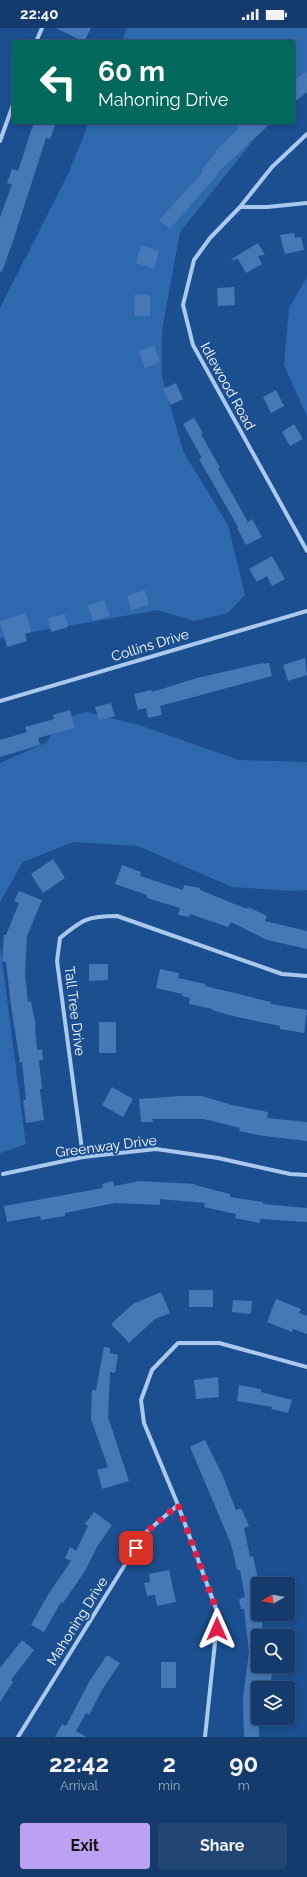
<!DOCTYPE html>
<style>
:root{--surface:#143b6b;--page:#214673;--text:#f1f3f6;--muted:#9dadc1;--line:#33557e;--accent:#bca0f2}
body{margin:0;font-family:Raleway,sans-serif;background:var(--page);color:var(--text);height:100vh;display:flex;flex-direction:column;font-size:15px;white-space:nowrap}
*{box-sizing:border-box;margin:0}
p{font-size:13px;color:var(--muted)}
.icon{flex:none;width:22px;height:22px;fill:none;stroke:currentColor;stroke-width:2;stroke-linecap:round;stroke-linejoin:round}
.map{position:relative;height:1709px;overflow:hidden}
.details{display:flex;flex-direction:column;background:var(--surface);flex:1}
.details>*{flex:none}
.guide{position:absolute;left:12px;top:12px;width:283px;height:84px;border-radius:4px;box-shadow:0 2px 6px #0003,0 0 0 1px var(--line);background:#00695c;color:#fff;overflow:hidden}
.needle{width:26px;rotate:261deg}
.buttons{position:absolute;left:251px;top:1549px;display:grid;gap:8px}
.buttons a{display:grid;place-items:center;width:44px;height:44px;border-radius:4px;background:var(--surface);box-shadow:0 2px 6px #0003,0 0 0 1px var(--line);font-size:20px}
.pin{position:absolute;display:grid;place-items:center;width:34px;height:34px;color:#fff;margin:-17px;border-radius:8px;box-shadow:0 2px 6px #0006}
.me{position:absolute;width:44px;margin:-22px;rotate:0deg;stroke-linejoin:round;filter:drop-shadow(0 0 3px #0008)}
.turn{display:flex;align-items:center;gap:14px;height:84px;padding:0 20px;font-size:18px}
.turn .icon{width:52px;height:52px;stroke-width:2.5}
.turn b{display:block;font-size:28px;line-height:34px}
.eta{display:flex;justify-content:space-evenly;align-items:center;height:68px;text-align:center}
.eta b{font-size:24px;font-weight:700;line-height:28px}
.action{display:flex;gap:8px;margin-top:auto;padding:8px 20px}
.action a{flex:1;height:46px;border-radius:4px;background:var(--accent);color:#111;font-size:16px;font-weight:700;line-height:46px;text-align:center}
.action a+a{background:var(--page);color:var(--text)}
.status{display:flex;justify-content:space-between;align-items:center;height:28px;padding:0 20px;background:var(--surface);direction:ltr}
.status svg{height:11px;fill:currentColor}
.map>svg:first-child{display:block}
.green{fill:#2e69ad}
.building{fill:#4478b7}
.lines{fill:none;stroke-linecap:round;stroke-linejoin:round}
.street{stroke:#a9c9ee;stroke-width:4}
.route{stroke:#e11d48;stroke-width:7;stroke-dasharray:0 12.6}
.labels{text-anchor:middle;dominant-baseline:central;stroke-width:4;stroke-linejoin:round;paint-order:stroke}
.street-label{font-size:14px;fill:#fff;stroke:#1b4f8f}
</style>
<div class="status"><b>22:40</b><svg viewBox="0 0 49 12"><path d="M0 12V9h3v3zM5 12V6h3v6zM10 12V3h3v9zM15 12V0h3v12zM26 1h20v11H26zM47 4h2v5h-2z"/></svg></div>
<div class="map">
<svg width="307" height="1709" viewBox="0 0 307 1709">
<rect width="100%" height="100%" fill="#1b4f8f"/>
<!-- green -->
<g class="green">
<polygon points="127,0 307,0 307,45 293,62 293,14 121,14"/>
<polygon points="89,94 268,94 180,204 162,302 162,349 183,423 228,497 245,567 228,585 194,593 158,582 0,610 0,280 69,144"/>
<polygon points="307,249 307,389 284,337 289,280"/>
<polygon points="87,684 139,697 239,732 307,734 307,862 292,863 232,859 138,818 73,814 23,834 0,874 0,735 47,714 61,691"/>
<polygon points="0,917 26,1116 1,1125 0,1125"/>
</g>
<!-- building -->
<g class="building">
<polygon points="56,0 91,0 84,14"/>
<polygon points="307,43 307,64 293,75 293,53"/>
<polygon points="34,94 56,94 50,111 46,110 14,210 2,244 0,243 0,189 12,156 7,155 12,141 18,143"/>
<polygon points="233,94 272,94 217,145 218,146 170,201 159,192 203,144 201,142 216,125 215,123 239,100"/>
<polygon points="294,205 295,210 301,209 304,222 285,226 280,207"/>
<polygon points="258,215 265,227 258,228 262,236 246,245 238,231 230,232"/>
<polygon points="141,217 159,223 154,241 136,235"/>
<polygon points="234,259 235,277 218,278 217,260"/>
<polygon points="135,266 150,267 150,288 135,288"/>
<polygon points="154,317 160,334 145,340 139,323"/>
<polygon points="176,355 183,371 171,377 163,361"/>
<polygon points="276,362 284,378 271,385 263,369"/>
<polygon points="194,390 203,405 201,406 220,440 218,441 248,494 252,491 262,509 246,517 237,500 238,499 199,431 202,430 183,396"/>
<polygon points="294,396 303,411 290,418 282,404"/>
<polygon points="272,528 285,551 272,558 267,548 257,554 249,541"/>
<polygon points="145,562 149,577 131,582 127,568"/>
<polygon points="104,572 110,588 93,593 88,577"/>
<polygon points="26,585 31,604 25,606 27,613 7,619 0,593"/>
<polygon points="65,586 68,599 51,604 48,590"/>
<polygon points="305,630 307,647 288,653 283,637"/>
<polygon points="263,635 263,636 269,635 272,648 160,678 162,687 148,690 146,680 138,682 134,666 151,662 152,664 197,650"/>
<polygon points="111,675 115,688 99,692 95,679"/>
<polygon points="70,682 75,700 38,710 40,717 0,729 0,712 27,704 25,699 54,691 53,687"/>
<polygon points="53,831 65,850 43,865 31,846"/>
<polygon points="122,837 141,844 140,848 183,862 184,857 200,860 200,862 247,881 248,879 267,888 265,893 307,903 307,921 267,912 231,894 228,899 190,886 189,889 178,887 180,880 147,870 147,867 115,856"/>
<polygon points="19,863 42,872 27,908 25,946 28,974 31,973 36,998 35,998 37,1022 42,1021 43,1032 39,1032 42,1061 40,1061 44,1092 26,1095 23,1072 26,1072 22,1034 20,1035 11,978 6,934 2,933 4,907 6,907 19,875 14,873"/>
<polygon points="89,936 108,936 108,952 89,953"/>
<polygon points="160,941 179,945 178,950 205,956 205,958 271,974 271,976 307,982 304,1005 280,1001 280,998 237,989 212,982 213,981 189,976 190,970 182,968 182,966 156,960"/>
<rect x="99" y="994" width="17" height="31"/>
<polygon points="112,1059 133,1071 123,1089 102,1077"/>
<polygon points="180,1068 202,1068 232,1077 268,1084 267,1090 307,1094 307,1113 264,1108 239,1103 240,1100 204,1091 152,1091 153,1094 141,1094 139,1071"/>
<polygon points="113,1153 114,1158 140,1153 195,1156 195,1157 230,1166 230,1169 263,1174 263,1176 307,1180 307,1194 260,1191 260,1195 235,1190 236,1186 204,1179 205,1175 160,1171 160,1177 115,1175 65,1185 65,1188 41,1192 40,1188 7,1194 4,1178 103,1160 102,1156"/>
<rect x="189" y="1262" width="24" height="17"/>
<polygon points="161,1264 170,1285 155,1291 129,1315 111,1296 133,1276"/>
<polygon points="276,1271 301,1281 299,1285 307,1288 307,1306 293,1301 292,1304 267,1294"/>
<polygon points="233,1272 252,1273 251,1286 232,1284"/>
<polygon points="104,1319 110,1320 110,1325 118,1327 115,1345 110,1344 108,1389 129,1453 102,1461 97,1442 108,1439 91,1391 92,1362 96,1362"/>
<polygon points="218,1349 219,1369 196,1371 194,1352"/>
<polygon points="239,1357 261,1361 261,1364 292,1372 288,1385 271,1381 272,1379 237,1373"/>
<polygon points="205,1412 222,1446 236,1482 241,1480 249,1498 244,1500 250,1529 253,1528 258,1552 258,1593 262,1593 263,1608 258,1608 258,1638 266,1638 265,1645 272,1646 270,1660 258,1660 259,1709 244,1709 243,1670 249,1624 244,1581 241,1581 239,1571 245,1569 240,1542 237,1542 231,1516 190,1419"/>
<polygon points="94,1484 112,1497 97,1519 85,1543 63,1575 61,1574 44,1604 31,1597 49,1565 71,1533 65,1530 70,1519 76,1523 88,1498 85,1496"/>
<polygon points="169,1542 176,1574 157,1578 155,1567 147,1568 144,1555 150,1554 149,1546"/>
<polygon points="22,1612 34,1622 11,1652 13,1654 0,1674 0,1640"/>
<polygon points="107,1627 120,1635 102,1662 89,1687 86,1685 76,1703 87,1709 55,1709 62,1696 66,1698 89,1654"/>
<rect x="161" y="1634" width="15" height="26"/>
</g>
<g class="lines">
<!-- street -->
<g class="street">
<polyline points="36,14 42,0"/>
<polyline points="0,113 14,74"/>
<polyline points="307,175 267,179 240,179 210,210 194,232 183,277 193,317 307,523"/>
<polyline points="240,179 272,139 307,106"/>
<polyline points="0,673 307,583"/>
<path d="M83,1129L57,933L60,910C83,891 88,888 117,888L282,946L307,948"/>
<polyline points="3,1146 83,1129 156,1121 218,1130 290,1146 307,1147"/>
<polyline points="18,1709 144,1506 178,1477"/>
<polyline points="205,1709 218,1586 178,1477 144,1395 141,1372 152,1342 178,1315 219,1315 307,1339"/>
</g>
</g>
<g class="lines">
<!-- route -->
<polyline class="route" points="136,1520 144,1506 178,1477 218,1586 217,1601"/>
</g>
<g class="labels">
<!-- street labels -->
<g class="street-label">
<text transform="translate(228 358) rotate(61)">Idlewood Road</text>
<text transform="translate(150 617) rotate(-17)">Collins Drive</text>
<text transform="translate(75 983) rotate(83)">Tall Tree Drive</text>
<text transform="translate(106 1118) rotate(-7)">Greenway Drive</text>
<text transform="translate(77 1593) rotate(-58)">Mahoning Drive</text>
</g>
</g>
</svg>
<div class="buttons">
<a><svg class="needle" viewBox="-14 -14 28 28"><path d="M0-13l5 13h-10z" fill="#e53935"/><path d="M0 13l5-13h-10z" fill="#9dadc1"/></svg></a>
<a><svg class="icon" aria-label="search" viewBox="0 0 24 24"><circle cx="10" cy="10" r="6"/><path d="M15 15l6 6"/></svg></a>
<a><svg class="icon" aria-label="layers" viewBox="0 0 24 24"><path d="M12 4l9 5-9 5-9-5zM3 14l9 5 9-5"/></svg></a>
</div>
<div class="pin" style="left:136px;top:1520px;background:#d93025"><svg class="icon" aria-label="arrive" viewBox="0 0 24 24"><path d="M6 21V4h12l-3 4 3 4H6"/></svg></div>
<svg class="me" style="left:217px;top:1601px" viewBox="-20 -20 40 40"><path d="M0-17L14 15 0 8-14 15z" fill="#e11d48" stroke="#fff" stroke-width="4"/></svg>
<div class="guide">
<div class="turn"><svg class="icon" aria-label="left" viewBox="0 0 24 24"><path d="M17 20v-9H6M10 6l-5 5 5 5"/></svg><div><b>60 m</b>Mahoning Drive</div></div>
</div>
</div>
<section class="details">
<div class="eta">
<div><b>22:42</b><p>Arrival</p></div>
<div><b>2</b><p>min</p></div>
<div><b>90</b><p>m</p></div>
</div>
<div class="action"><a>Exit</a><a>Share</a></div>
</section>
